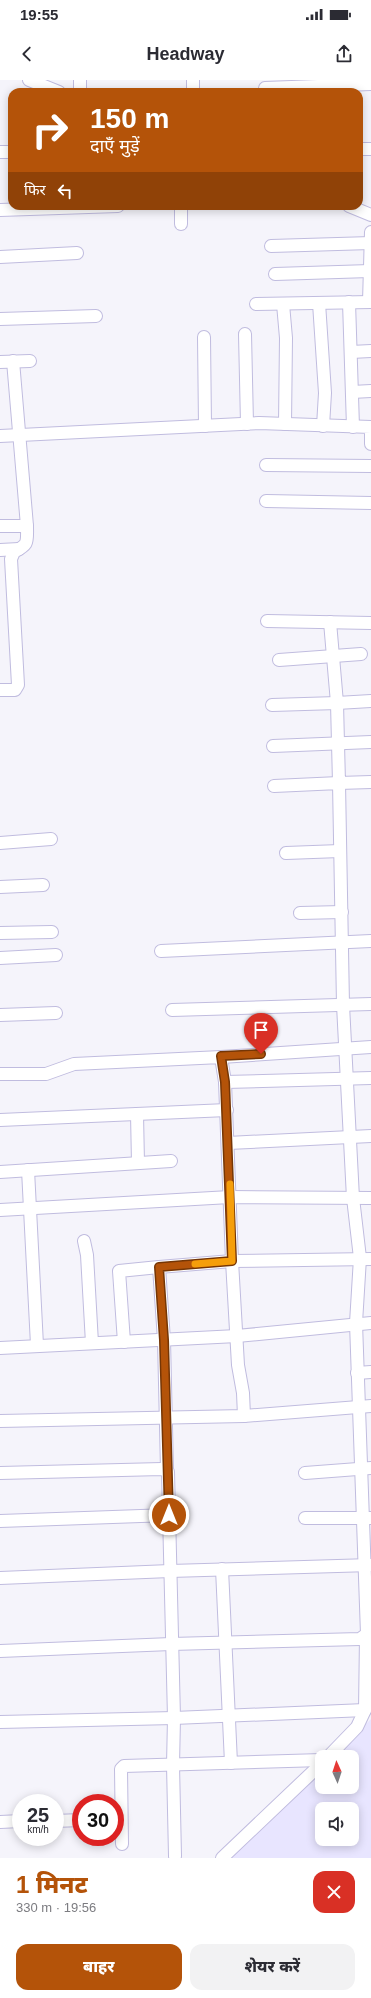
<!DOCTYPE html>
<html lang="hi">
<meta charset="utf-8">
<style>
:root{--surface:#fff;--page:#f2f2f3;--text:#2b2b33;--muted:#7c7c81;--accent:#b45309}
body{margin:0;font-family:Arial,"Noto Sans Devanagari",sans-serif;background:var(--page);color:var(--text);height:100vh;display:flex;flex-direction:column;font-size:15px;white-space:nowrap}
*{box-sizing:border-box;margin:0}
p{font-size:13px;color:var(--muted)}
.icon{flex:none;width:22px;height:22px;fill:none;stroke:currentColor;stroke-width:2;stroke-linecap:round;stroke-linejoin:round}
.map{position:relative;height:1778px;overflow:hidden}
.drawer{display:flex;flex-direction:column;background:var(--surface);flex:1}
.drawer>*{flex:none}
.top-card{position:absolute;left:8px;top:8px;width:355px;height:122px;border-radius:12px;box-shadow:0 2px 10px #0003;background:#b45309;color:#fff;overflow:hidden}
.needle{width:26px;rotate:357deg}
.buttons{position:absolute;left:315px;top:1670px;display:grid;gap:8px}
.buttons a{display:grid;place-items:center;width:44px;height:44px;border-radius:8px;background:var(--surface);box-shadow:0 2px 10px #0003;font-size:20px}
.speed{position:absolute;left:12px;top:1714px;display:flex;gap:8px;font-size:20px;font-weight:700;text-align:center}
.speed>*{display:grid;place-content:center;width:52px;height:52px;border-radius:50%;background:var(--surface);box-shadow:0 2px 10px #0003;line-height:1}
.speed small{font-size:10px;font-weight:400}
.speed .limit{border:6px solid #d22;background:#fff;color:#111}
.pin{position:absolute;display:grid;place-items:center;width:34px;height:34px;color:#fff;margin:-41px -17px;border-radius:50% 50% 50% 0;rotate:-45deg;box-shadow:0 0 4px #0007}
.pin .icon{rotate:45deg}
.me{position:absolute;width:44px;margin:-22px;rotate:0deg;stroke-linejoin:round;filter:drop-shadow(0 0 3px #0008)}
.turn{display:flex;align-items:center;gap:14px;height:84px;padding:0 16px;font-size:18px}
.turn .icon{width:52px;height:52px;stroke-width:2.5}
.turn b{display:block;font-size:28px;line-height:34px}
.then{display:flex;align-items:center;height:38px;padding:0 16px;background:#0003;gap:8px;font-size:15px}
.round{display:grid;place-items:center;flex:none;width:42px;height:42px;border-radius:12px;background:var(--page)}
.summary{display:flex;align-items:center;justify-content:space-between;height:68px;padding:0 16px}
h1{font-size:24px;font-weight:800;line-height:30px;color:var(--accent)}
.primary-button{display:flex;gap:8px;margin-top:auto;padding:8px 16px}
.primary-button a{flex:1;height:46px;border-radius:12px;background:var(--accent);color:#fff;font-size:16px;font-weight:800;line-height:46px;text-align:center}
.primary-button a+a{background:var(--page);color:var(--text)}
.status{display:flex;justify-content:space-between;align-items:center;height:28px;padding:0 20px;background:var(--surface);direction:ltr}
.status svg{height:11px;fill:currentColor}
header{display:flex;justify-content:space-between;align-items:center;height:52px;padding:0 16px;background:var(--surface);font-size:18px;font-weight:800}
.map>svg:first-child{display:block}
.built{fill:#e8e5ff;fill-rule:evenodd}
.lines{fill:none;stroke-linecap:round;stroke-linejoin:round}
.minor-casing{stroke:#c0bcdf;stroke-width:14}
.minor{stroke:#fff;stroke-width:12}
.route-casing{stroke:#753606;stroke-width:10}
.route{stroke:#b45309;stroke-width:7}
.slow{stroke:#f59e0b;stroke-width:7}
</style>
<div class="status"><b>19:55</b><svg viewBox="0 0 49 12"><path d="M0 12V9h3v3zM5 12V6h3v6zM10 12V3h3v9zM15 12V0h3v12zM26 1h20v11H26zM47 4h2v5h-2z"/></svg></div>
<header><svg class="icon" aria-label="back" viewBox="0 0 24 24"><path d="M15 5l-7 7 7 7"/></svg>Headway<svg class="icon" aria-label="share" viewBox="0 0 24 24"><path d="M12 15V3M7 8l5-5 5 5M5 13v7h14v-7"/></svg></header>
<div class="map">
<svg width="371" height="1778" viewBox="0 0 371 1778">
<rect width="100%" height="100%" fill="#f5f4fb"/>
<!-- built -->
<path class="built" d="M371,1639V1778H230L322,1687V1707H352V1677H332ZM322,1729H352V1759H322Z"/>
<g class="lines">
<!-- minor casing -->
<g class="minor-casing">
<g id="minor">
<polyline points="29,0 59,12"/>
<polyline points="80,0 80,12"/>
<polyline points="193,0 193,12"/>
<polyline points="265,8 371,4"/>
<polyline points="359,69 371,69"/>
<polyline points="0,72 12,72"/>
<polyline points="349,126 371,135"/>
<polyline points="0,130 118,126"/>
<polyline points="181,144 181,126"/>
<polyline points="271,166 371,163"/>
<polyline points="0,177 77,173"/>
<polyline points="275,194 370,191"/>
<polyline points="349,222 353,347"/>
<polyline points="369,222 371,152"/>
<polyline points="319,223 325,313 323,346"/>
<polyline points="256,224 371,222"/>
<polyline points="283,224 286,258 285,344"/>
<polyline points="0,239 96,236"/>
<polyline points="245,254 247,344"/>
<polyline points="204,257 205,346"/>
<polyline points="351,272 371,271"/>
<polyline points="13,281 27,446"/>
<polyline points="0,282 30,281"/>
<polyline points="352,312 371,311"/>
<polyline points="0,356 259,343 371,347 371,364"/>
<polyline points="266,385 371,386"/>
<polyline points="266,421 371,423"/>
<path d="M0,446H27C27,463 29,464 14,472L11,479L18,605L15,610H0"/>
<polyline points="0,470 19,469"/>
<polyline points="267,541 371,543"/>
<polyline points="330,542 337,623 371,621"/>
<polyline points="279,580 361,574"/>
<polyline points="272,625 337,623 339,703 371,702"/>
<polyline points="273,666 371,662"/>
<polyline points="0,763 51,759"/>
<polyline points="286,773 340,771"/>
<polyline points="0,807 43,805"/>
<polyline points="300,833 342,832"/>
<polyline points="0,853 52,852"/>
<polyline points="161,871 371,861"/>
<polyline points="0,878 56,875"/>
<polyline points="172,930 371,924"/>
<polyline points="0,935 56,933"/>
<polyline points="221,977 371,967"/>
<polyline points="0,994 46,994 74,984 221,977 225,1002 232,1181 238,1285 243,1313 244,1336"/>
<polyline points="225,1002 371,998"/>
<polyline points="137,1034 138,1083"/>
<polyline points="0,1040 227,1030"/>
<polyline points="228,1063 371,1056"/>
<polyline points="28,1090 37,1265"/>
<polyline points="0,1092 171,1081"/>
<polyline points="0,1130 230,1117 371,1118"/>
<polyline points="84,1161 87,1175 92,1263"/>
<polyline points="124,1262 119,1191 159,1187"/>
<polyline points="0,1268 237,1256 371,1243"/>
<polyline points="357,1293 371,1292"/>
<polyline points="0,1341 244,1336 371,1326"/>
<polyline points="167,1390 164,1260 159,1187 232,1181 371,1179"/>
<polyline points="0,1393 162,1389 168,1392 174,1638 173,1685 175,1776"/>
<polyline points="305,1393 371,1388"/>
<polyline points="305,1438 371,1438"/>
<polyline points="0,1441 169,1435"/>
<polyline points="222,1489 231,1683"/>
<polyline points="0,1498 170,1491 371,1485"/>
<polyline points="0,1571 171,1564 360,1559 367,1554 356,1243 360,1178 353,1118 343,925 339,703 274,706"/>
<polyline points="0,1642 174,1638 365,1630"/>
<polyline points="328,1677 357,1647 365,1630 366,1556"/>
<polyline points="55,1741 81,1740"/>
<polyline points="0,1742 21,1741"/>
<polyline points="122,1764 121,1689 124,1686 322,1680"/>
<polyline points="222,1778 322,1683"/>
</g>
</g>
<!-- minor -->
<use href="#minor" class="minor"/>
</g>
<g class="lines">
<!-- route casing -->
<g class="route-casing">
<polyline id="route" points="169,1435 164,1260 159,1187 232,1181 225,1002 221,976 261,974"/>
</g>
<!-- route -->
<use href="#route" class="route"/>
<!-- slow -->
<polyline class="slow" points="195,1184 232,1181 230,1104"/>
</g>
</svg>
<div class="buttons">
<a><svg class="needle" viewBox="-14 -14 28 28"><path d="M0-13l5 13h-10z" fill="#e53935"/><path d="M0 13l5-13h-10z" fill="#7c7c81"/></svg></a>
<a><svg class="icon" aria-label="sound" viewBox="0 0 24 24"><path d="M4 9h4l5-4v14l-5-4H4zM17 9q2 3 0 6"/></svg></a>
</div>
<div class="speed"><div>25<small>km/h</small></div><div class="limit">30</div></div>
<div class="pin" style="left:261px;top:974px;background:#d93025"><svg class="icon" aria-label="arrive" viewBox="0 0 24 24"><path d="M6 21V4h12l-3 4 3 4H6"/></svg></div>
<svg class="me" style="left:169px;top:1435px" viewBox="-20 -20 40 40"><circle r="17" fill="#b45309" stroke="#fff" stroke-width="3"/><path d="M0-11L8 9 0 5-8 9z" fill="#fff"/></svg>
<div class="top-card">
<div class="turn"><svg class="icon" aria-label="right" viewBox="0 0 24 24"><path d="M7 20v-9h11M14 6l5 5-5 5"/></svg><div><b>150 m</b>दाएँ मुड़ें</div></div>
<div class="then">फिर<svg class="icon" aria-label="left" viewBox="0 0 24 24"><path d="M17 20v-9H6M10 6l-5 5 5 5"/></svg></div>
</div>
</div>
<section class="drawer">
<div class="summary"><div><h1>1 मिनट</h1><p>330 m · 19:56</p></div><a class="round" style="background:#d93025;color:#fff"><svg class="icon" aria-label="close" viewBox="0 0 24 24"><path d="M6 6l12 12M18 6L6 18"/></svg></a></div>
<div class="primary-button"><a>बाहर</a><a>शेयर करें</a></div>
</section>
